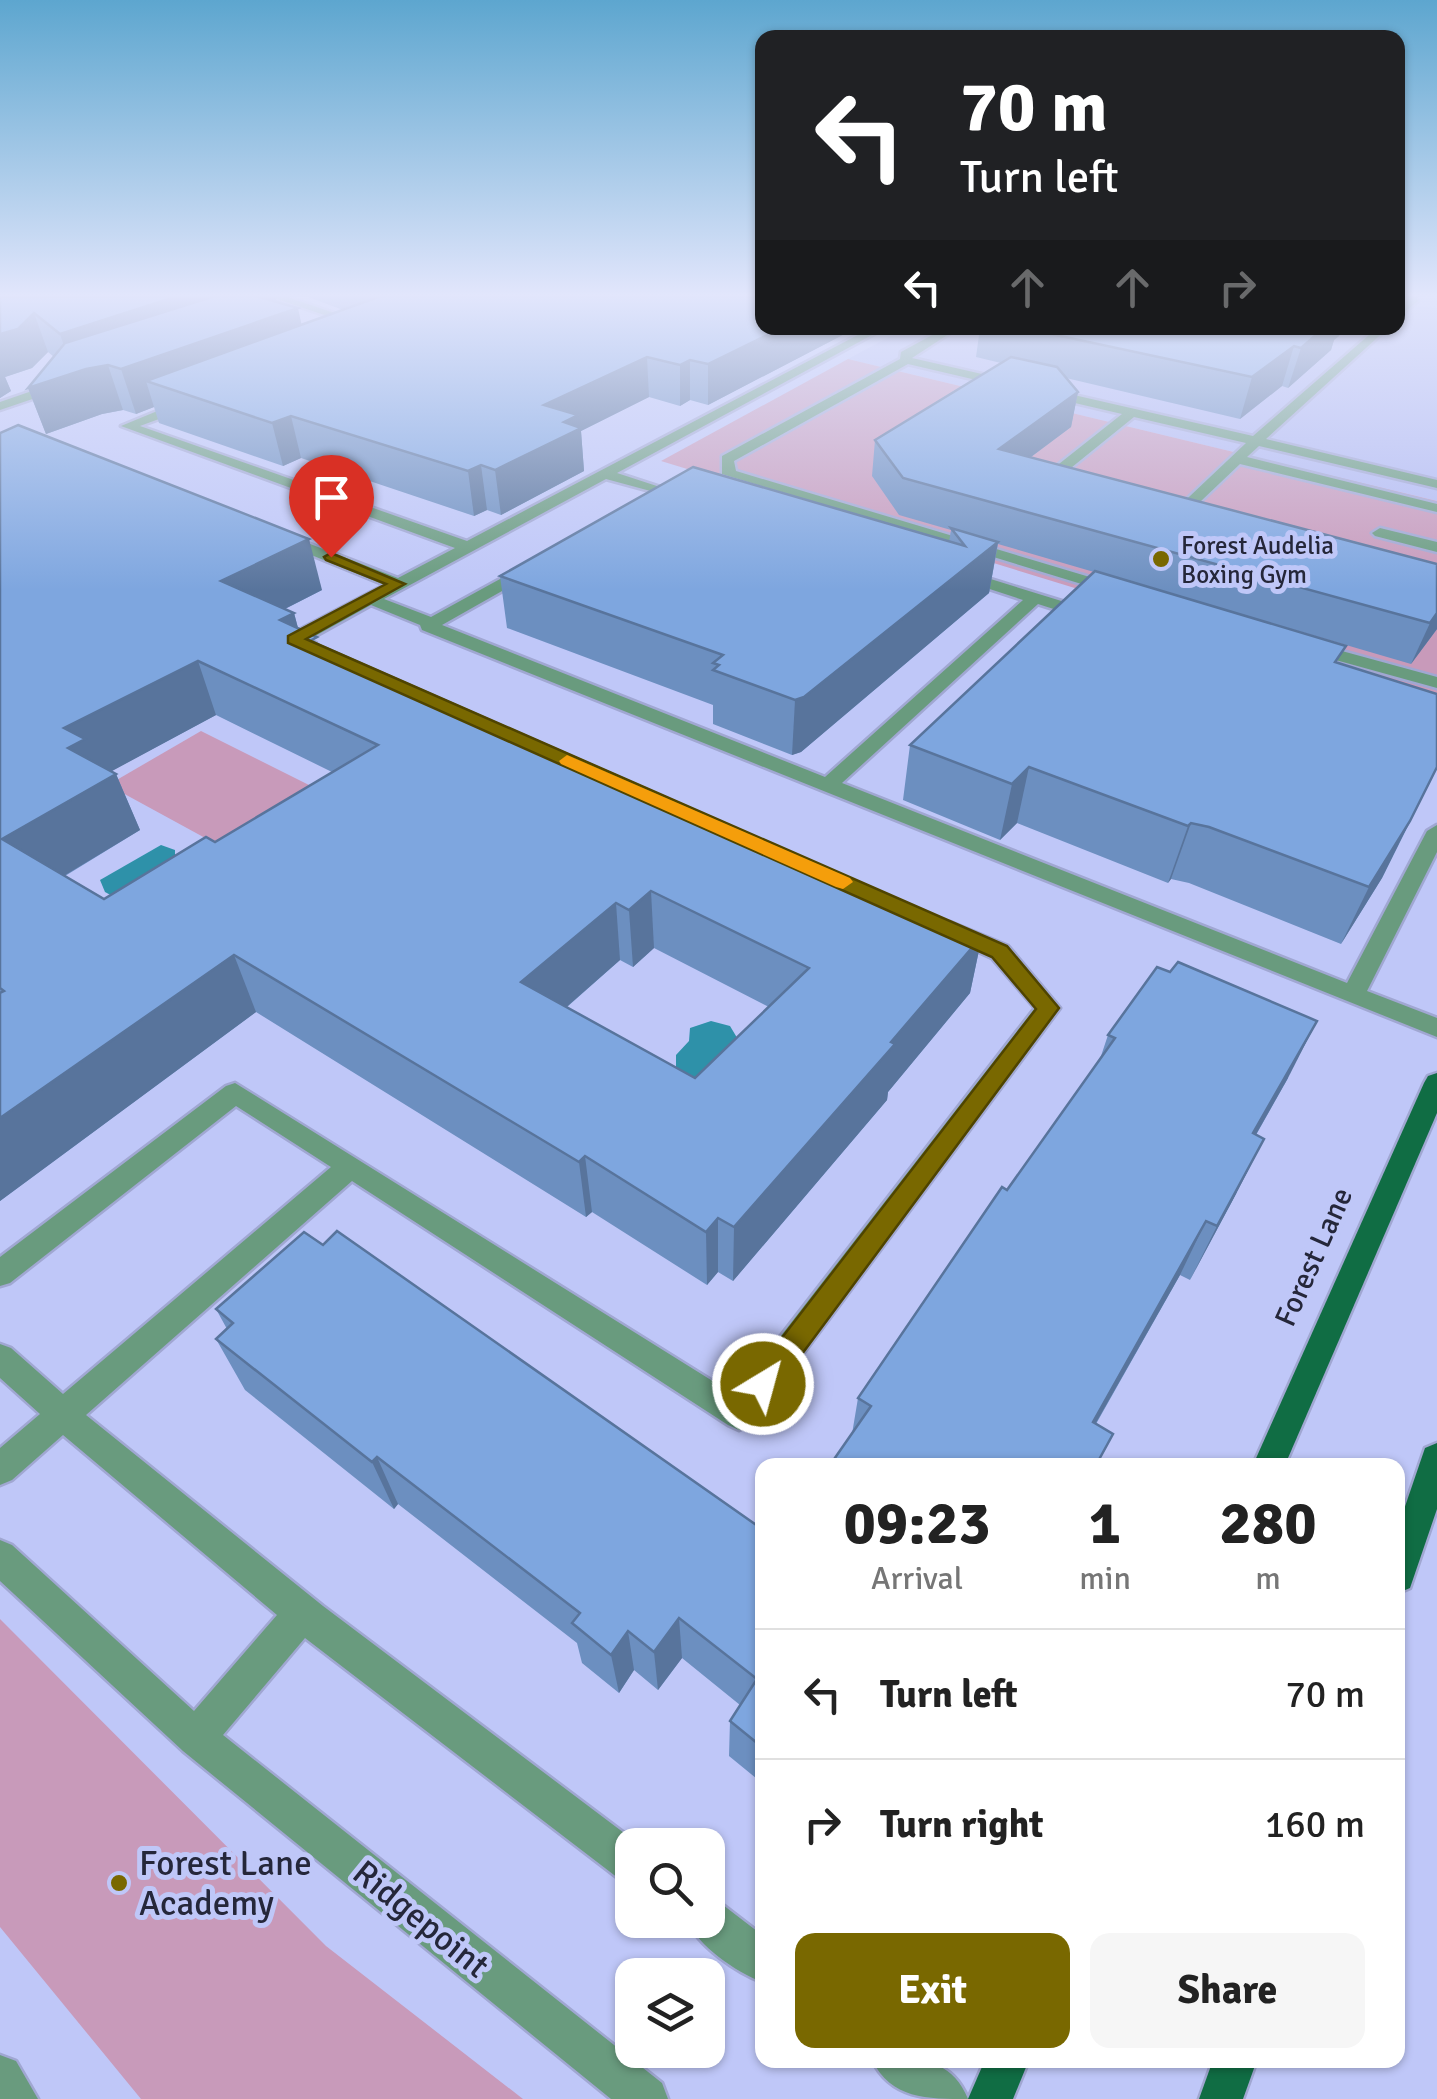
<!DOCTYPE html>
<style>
:root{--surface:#fff;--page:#f6f6f6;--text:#222;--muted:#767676;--line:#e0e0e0;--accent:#796800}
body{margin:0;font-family:Signika,sans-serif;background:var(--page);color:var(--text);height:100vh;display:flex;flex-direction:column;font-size:38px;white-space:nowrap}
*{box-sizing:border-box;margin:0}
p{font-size:32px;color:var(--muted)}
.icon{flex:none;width:55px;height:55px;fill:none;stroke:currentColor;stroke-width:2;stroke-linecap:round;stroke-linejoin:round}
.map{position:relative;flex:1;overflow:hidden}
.side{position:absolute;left:755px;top:1458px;width:650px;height:610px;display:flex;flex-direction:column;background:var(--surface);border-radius:20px;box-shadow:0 2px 8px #0004}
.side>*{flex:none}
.top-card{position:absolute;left:755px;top:30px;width:650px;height:305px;border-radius:20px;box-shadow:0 2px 8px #0004;background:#202124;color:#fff;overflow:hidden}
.buttons{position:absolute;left:615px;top:1828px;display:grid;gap:20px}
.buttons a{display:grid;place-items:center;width:110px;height:110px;border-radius:20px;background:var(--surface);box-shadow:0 2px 8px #0004;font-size:50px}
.pin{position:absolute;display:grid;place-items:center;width:85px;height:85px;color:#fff;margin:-102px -42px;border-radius:50% 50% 50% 0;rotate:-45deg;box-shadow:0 0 10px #0007}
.pin .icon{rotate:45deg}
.me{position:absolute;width:110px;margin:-55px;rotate:37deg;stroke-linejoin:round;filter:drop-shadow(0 0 8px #0008)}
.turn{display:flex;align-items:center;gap:35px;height:210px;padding:0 40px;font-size:45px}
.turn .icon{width:130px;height:130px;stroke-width:2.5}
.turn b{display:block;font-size:70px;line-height:85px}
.lanes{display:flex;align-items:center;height:95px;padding:0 40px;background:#0003;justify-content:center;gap:50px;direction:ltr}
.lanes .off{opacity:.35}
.eta{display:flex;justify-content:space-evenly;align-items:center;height:170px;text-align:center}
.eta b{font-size:60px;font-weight:700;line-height:70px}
.action{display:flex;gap:20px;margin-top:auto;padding:20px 40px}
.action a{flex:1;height:115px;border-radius:20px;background:var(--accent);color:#fff;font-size:40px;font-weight:700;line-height:115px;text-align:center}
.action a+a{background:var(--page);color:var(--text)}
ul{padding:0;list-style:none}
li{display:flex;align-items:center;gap:30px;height:130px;padding:0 40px;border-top:2px solid var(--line)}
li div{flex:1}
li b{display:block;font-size:38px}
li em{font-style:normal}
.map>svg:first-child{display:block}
.built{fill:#b3bbf2}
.green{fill:#c89aba}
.water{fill:#2e91a9}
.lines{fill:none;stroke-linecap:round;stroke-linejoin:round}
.minor-casing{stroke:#a0a7d2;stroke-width:5}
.major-casing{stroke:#a0a7d2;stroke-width:5}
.minor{fill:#699b7e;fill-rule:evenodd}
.major{fill:#106d44;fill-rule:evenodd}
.wall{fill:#6c8fc0;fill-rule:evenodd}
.shaded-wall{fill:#58749c}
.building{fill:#7ea6df;stroke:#58749c;stroke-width:2.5;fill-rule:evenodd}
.route{fill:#796800;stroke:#4f4400;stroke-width:2.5}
.slow{fill:#f59e0b}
.poi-dot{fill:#796800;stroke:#bfc7f8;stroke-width:4}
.labels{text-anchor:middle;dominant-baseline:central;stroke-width:10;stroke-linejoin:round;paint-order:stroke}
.far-poi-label{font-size:25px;fill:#25273a;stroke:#bfc7f8;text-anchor:start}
.street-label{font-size:30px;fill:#25273a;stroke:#bfc7f8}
.near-poi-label{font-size:35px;fill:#25273a;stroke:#bfc7f8;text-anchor:start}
.near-street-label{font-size:35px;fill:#25273a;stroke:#bfc7f8}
</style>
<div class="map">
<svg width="1437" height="2099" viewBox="0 0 1437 2099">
<rect width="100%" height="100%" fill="#bfc7f8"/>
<!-- built -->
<polygon class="built" points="1398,305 1437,308 1437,501 848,359 906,328 1398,328"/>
<!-- green -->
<g class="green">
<polygon points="848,359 1437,501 1437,699 661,461"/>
<polygon points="201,731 345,803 251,863 108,785"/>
<polygon points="0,1619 326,1946 523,2099 141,2099 0,1927"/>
</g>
<!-- water -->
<g class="water">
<polygon points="161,845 175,850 175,860 118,899 105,892 100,880"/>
<polygon points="711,1021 730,1026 739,1041 695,1080 676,1069 676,1055 689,1041 690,1028"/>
</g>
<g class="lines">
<!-- minor casing -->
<g class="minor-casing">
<g id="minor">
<polygon points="268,296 284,296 364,323 354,325"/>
<polygon points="1406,296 1416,296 1418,301 1398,317 1398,309 1407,300"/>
<polygon points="871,328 885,328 617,473 669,490 669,496 606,479 384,599 431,617 522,567 534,567 534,573 442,625 825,777 1023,600 956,578 956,572 968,572 1097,612 1097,620 1091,621 1038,604 842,783 1347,983 1427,831 1437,825 1437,852 1367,991 1437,1018 1437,1037 422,630 420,625 371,605 308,640 316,643 316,651 288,644 288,636 385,585 277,541 277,535 287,535 398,578 455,548 121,426 184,400 194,400 194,406 140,426 467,541"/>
<polygon points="945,328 958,328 912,358 1253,436 1377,328 1388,328 1266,439 1437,480 1437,488 1259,446 1247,457 1437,504 1437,512 1240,464 1181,520 1171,520 1171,514 1246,443 1134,417 1056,480 1056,486 1040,485 1040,479 1122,414 908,364 734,461 736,471 1123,587 1123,593 1111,593 722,474 722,456 900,359 901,352"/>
<polygon points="61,381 67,385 65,388 0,410 0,402"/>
<polygon points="1380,528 1437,542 1437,552 1375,536 1372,533"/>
<polygon points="1309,642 1437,677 1437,688 1303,651 1303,643"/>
<polygon points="950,922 1008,946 1060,1008 750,1425 739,1430 728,1425 352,1181 86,1415 323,1606 640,1845 632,1845 632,1884 618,1878 305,1638 223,1735 662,2083 668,2099 611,2099 183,1751 0,1581 0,1540 12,1545 194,1711 277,1615 63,1435 12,1480 0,1485 0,1448 40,1414 0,1378 0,1344 11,1348 63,1394 331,1167 236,1106 10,1283 0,1286 0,1257 226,1086 235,1083 735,1395 1035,1008 992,958 942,935 939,930"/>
<path d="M708,1899L723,1905L762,1935V1982C736,1972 698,1946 687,1920H708Z"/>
<polygon points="0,2055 16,2061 38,2099 0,2099"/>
<path d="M872,2060C913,2060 950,2054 968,2099C927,2099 891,2099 872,2060Z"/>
</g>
</g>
<!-- major casing -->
<g class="major-casing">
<g id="major">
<polygon points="1437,1073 1437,1113 1285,1465 1253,1465 1424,1083 1428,1076"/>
<polygon points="1437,1443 1437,1509 1410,1588 1398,1593 1398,1527 1425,1448"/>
<polygon points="985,2060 1029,2060 1013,2099 968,2099"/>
<polygon points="1213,2060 1257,2060 1243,2099 1199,2099"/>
</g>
</g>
<!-- minor -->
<use href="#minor" class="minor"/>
<!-- major -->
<use href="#major" class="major"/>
</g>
<!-- wall -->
<g class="wall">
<polygon points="0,296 275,296 277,302 302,325 343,310 308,297 297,296 762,296 762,328 856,328 708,405 690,400 680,406 649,397 581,431 584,471 501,515 487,510 474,516 301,458 283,466 159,423 154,407 136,414 123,410 102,414 46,434 28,388 54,357 48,352 32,368 5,377 11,391 0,398"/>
<polygon points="980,328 1342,328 1339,336 1334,340 1331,350 1288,388 1282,386 1240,419 1066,378 1078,392 1071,427 1031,457 1437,564 1437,629 1411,664 1182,597 1339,664 1437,768 1382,878 1341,944 1189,883 1171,879 1168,883 1017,823 1000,840 903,800 910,745 1094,572 998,544 989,593 801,752 792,755 713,724 713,705 507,628 500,576 949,542 951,530 899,515 872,476 875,440 1001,363 976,357"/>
<path d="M0,433L322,590L285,609L294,613L298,628L320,645L982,936L970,993L888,1092L887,1100L733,1281L718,1272L707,1285L592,1212L586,1217L256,1012L0,1201ZM216,715L332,772L215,842L104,899L65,876L140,830L116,774L111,771ZM654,948L769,1007L695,1078L567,1007L620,960L633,967Z"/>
<polygon points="1108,1035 1288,1078 1256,1135 1236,1194 1190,1280 1180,1275 1096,1424 1113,1434 1097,1465 830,1465 852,1434 858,1398 1100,1059"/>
<polygon points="216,1309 762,1529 762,1783 729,1756 730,1721 740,1705 682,1658 658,1690 634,1670 619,1693 582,1663 577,1643 398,1504 394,1509 245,1390 216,1339 227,1329"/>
</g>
<!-- shaded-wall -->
<g class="shaded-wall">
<polygon points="178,296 275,296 277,304 73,373 60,334"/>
<polygon points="298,308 307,350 146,381 154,407 136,414 121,369"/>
<polygon points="34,313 48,352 32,368 5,377 11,391 0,398 0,334"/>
<polygon points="782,328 856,328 708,405 708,364"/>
<polygon points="1323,328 1342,328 1339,336 1334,340 1331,350 1288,388 1301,348"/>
<polygon points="1294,346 1282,386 1240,419 1252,377"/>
<polygon points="647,357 649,397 581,431 584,471 501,515 495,470 544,405"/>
<polygon points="690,360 690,400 680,406 680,365"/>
<polygon points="108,365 123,410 102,414 46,434 28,388 86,369"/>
<polygon points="1078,392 1071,427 993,485 999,449"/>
<polygon points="291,416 301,458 283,466 272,423"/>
<polygon points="481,465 487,510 474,516 468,471"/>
<polygon points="309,539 322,590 237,633 221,581"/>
<polygon points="998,542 989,593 801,752 792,755 795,700"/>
<polygon points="294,613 308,666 280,620"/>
<polygon points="1437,613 1437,629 1411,664 1430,623"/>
<polygon points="198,661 216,715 101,777 116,774 140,830 32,895 2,839 68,748 64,728"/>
<polygon points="1029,767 1017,823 1000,840 1012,784"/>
<polygon points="1437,767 1382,878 1341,944 1369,887"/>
<polygon points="1191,823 1171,879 1168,883 1188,826"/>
<polygon points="651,891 654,948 633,967 629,910"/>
<polygon points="616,903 620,960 530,1039 521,982"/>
<polygon points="982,936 970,993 888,1092 887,1100 733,1281 734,1227"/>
<polygon points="234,955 256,1012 0,1201 0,1118"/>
<polygon points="1317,1021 1288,1078 1225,1189 1253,1133"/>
<polygon points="1264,1139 1236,1194 1190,1280 1217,1226"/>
<polygon points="585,1156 592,1212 586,1217 579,1162"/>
<polygon points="718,1218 718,1272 707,1285 706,1232"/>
<polygon points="1206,1221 1180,1275 1072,1465 1093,1422"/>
<polygon points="377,1457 398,1504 394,1509 372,1462"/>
<polygon points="679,1618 682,1658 658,1690 654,1652"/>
<polygon points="628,1631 634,1670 619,1693 611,1655"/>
</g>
<!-- building -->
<g class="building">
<polygon points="0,296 8,297 178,296 60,334 34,313 18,329 0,334"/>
<polygon points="215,296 256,296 298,308 121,369 108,365 86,369 28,388 65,343"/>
<polygon points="381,296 762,296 762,328 782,328 708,364 690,360 680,365 647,357 544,405 578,415 564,422 581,428 495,470 481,465 468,471 291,416 272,423 146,381"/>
<polygon points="1023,328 1324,328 1301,348 1294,346 1252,377"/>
<polygon points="1011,357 1057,367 1078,392 999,449 1437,564 1437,613 1430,623 903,478 875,440"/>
<path d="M18,425L309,539L221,581L294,613L280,620L317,637L310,641L982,936L891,1042L895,1044L734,1227L718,1218L706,1232L585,1156L579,1162L234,955L0,1118V993L4,991L0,988V433ZM198,661L378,745L215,842L206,837L104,899L2,839L116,774L68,748L85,739L64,728ZM651,891L809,968L695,1078L521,982L616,903L629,910Z"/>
<polygon points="693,467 965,546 951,528 998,542 804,697 795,700 713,670 719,665 713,663 723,655 500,576"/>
<polygon points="1095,571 1346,646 1335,662 1437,694 1437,767 1410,821 1369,887 1209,827 1191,823 1188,826 1029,767 1012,784 910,745"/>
<polygon points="1178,962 1317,1021 1253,1133 1264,1139 1217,1226 1206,1221 1093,1422 1113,1434 1096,1465 830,1465 871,1406 858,1398 1002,1187 1007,1190 1115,1038 1108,1035 1157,967 1170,972"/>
<polygon points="337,1231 762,1529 762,1747 730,1721 757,1679 679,1618 654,1652 628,1631 611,1655 572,1623 580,1613 377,1457 372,1462 216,1339 233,1323 216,1309 304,1232 323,1245"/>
</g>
<!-- sky -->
<linearGradient id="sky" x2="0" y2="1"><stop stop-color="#5da6cf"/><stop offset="0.5" stop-color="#e2e6fc"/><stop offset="1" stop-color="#e2e6fc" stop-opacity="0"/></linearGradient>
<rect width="1437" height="590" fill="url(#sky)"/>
<!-- route -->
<polygon class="route" points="331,553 405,584 306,639 1007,946 1059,1008 773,1393 763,1397 753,1393 749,1384 753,1375 1036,1009 992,957 288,643 288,636 386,584 326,560 324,557"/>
<!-- slow -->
<polygon class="slow" points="567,755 850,878 853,882 843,889 836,887 561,764 559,761"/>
<!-- markers -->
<g class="poi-dot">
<circle cx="1161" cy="559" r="10"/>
<circle cx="119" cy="1883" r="10"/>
</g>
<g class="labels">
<!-- far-poi labels -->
<g class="far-poi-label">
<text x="1181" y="545">Forest Audelia<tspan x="1181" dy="29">Boxing Gym</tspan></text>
</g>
<!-- street labels -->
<g class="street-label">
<text transform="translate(1314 1257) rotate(-66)">Forest Lane</text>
</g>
<!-- near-poi labels -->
<g class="near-poi-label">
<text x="139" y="1863">Forest Lane<tspan x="139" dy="40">Academy</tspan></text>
</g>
<!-- near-street labels -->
<g class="near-street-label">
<text transform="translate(421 1919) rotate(39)">Ridgepoint</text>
</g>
</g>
</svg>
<div class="buttons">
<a><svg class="icon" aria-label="search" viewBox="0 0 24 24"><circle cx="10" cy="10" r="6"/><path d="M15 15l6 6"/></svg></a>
<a><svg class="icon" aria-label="layers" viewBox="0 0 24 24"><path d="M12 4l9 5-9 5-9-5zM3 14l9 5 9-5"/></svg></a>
</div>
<div class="pin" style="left:331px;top:557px;background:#d93025"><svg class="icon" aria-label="arrive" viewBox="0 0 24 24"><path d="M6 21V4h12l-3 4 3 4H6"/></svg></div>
<svg class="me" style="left:763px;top:1384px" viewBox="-20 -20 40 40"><circle r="17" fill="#796800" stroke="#fff" stroke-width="3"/><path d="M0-11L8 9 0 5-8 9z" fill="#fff"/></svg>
<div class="top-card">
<div class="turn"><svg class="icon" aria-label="left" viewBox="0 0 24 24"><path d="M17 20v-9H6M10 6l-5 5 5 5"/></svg><div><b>70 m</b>Turn left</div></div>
<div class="lanes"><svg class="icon" aria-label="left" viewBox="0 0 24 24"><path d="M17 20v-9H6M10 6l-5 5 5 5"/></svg><svg class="icon off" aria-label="ahead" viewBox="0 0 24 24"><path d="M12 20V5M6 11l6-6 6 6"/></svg><svg class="icon off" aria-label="ahead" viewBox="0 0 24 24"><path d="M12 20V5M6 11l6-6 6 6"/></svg><svg class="icon off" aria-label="right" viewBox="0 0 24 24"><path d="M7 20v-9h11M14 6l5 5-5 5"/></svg></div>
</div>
<section class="side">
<div class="eta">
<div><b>09:23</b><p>Arrival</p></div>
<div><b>1</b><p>min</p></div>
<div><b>280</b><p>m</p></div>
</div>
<ul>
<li><svg class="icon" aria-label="left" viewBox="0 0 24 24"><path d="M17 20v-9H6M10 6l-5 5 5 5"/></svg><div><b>Turn left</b></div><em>70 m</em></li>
<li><svg class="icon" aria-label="right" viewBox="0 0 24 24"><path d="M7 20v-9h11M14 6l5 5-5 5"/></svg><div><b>Turn right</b></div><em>160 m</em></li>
</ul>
<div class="action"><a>Exit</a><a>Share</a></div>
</section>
</div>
